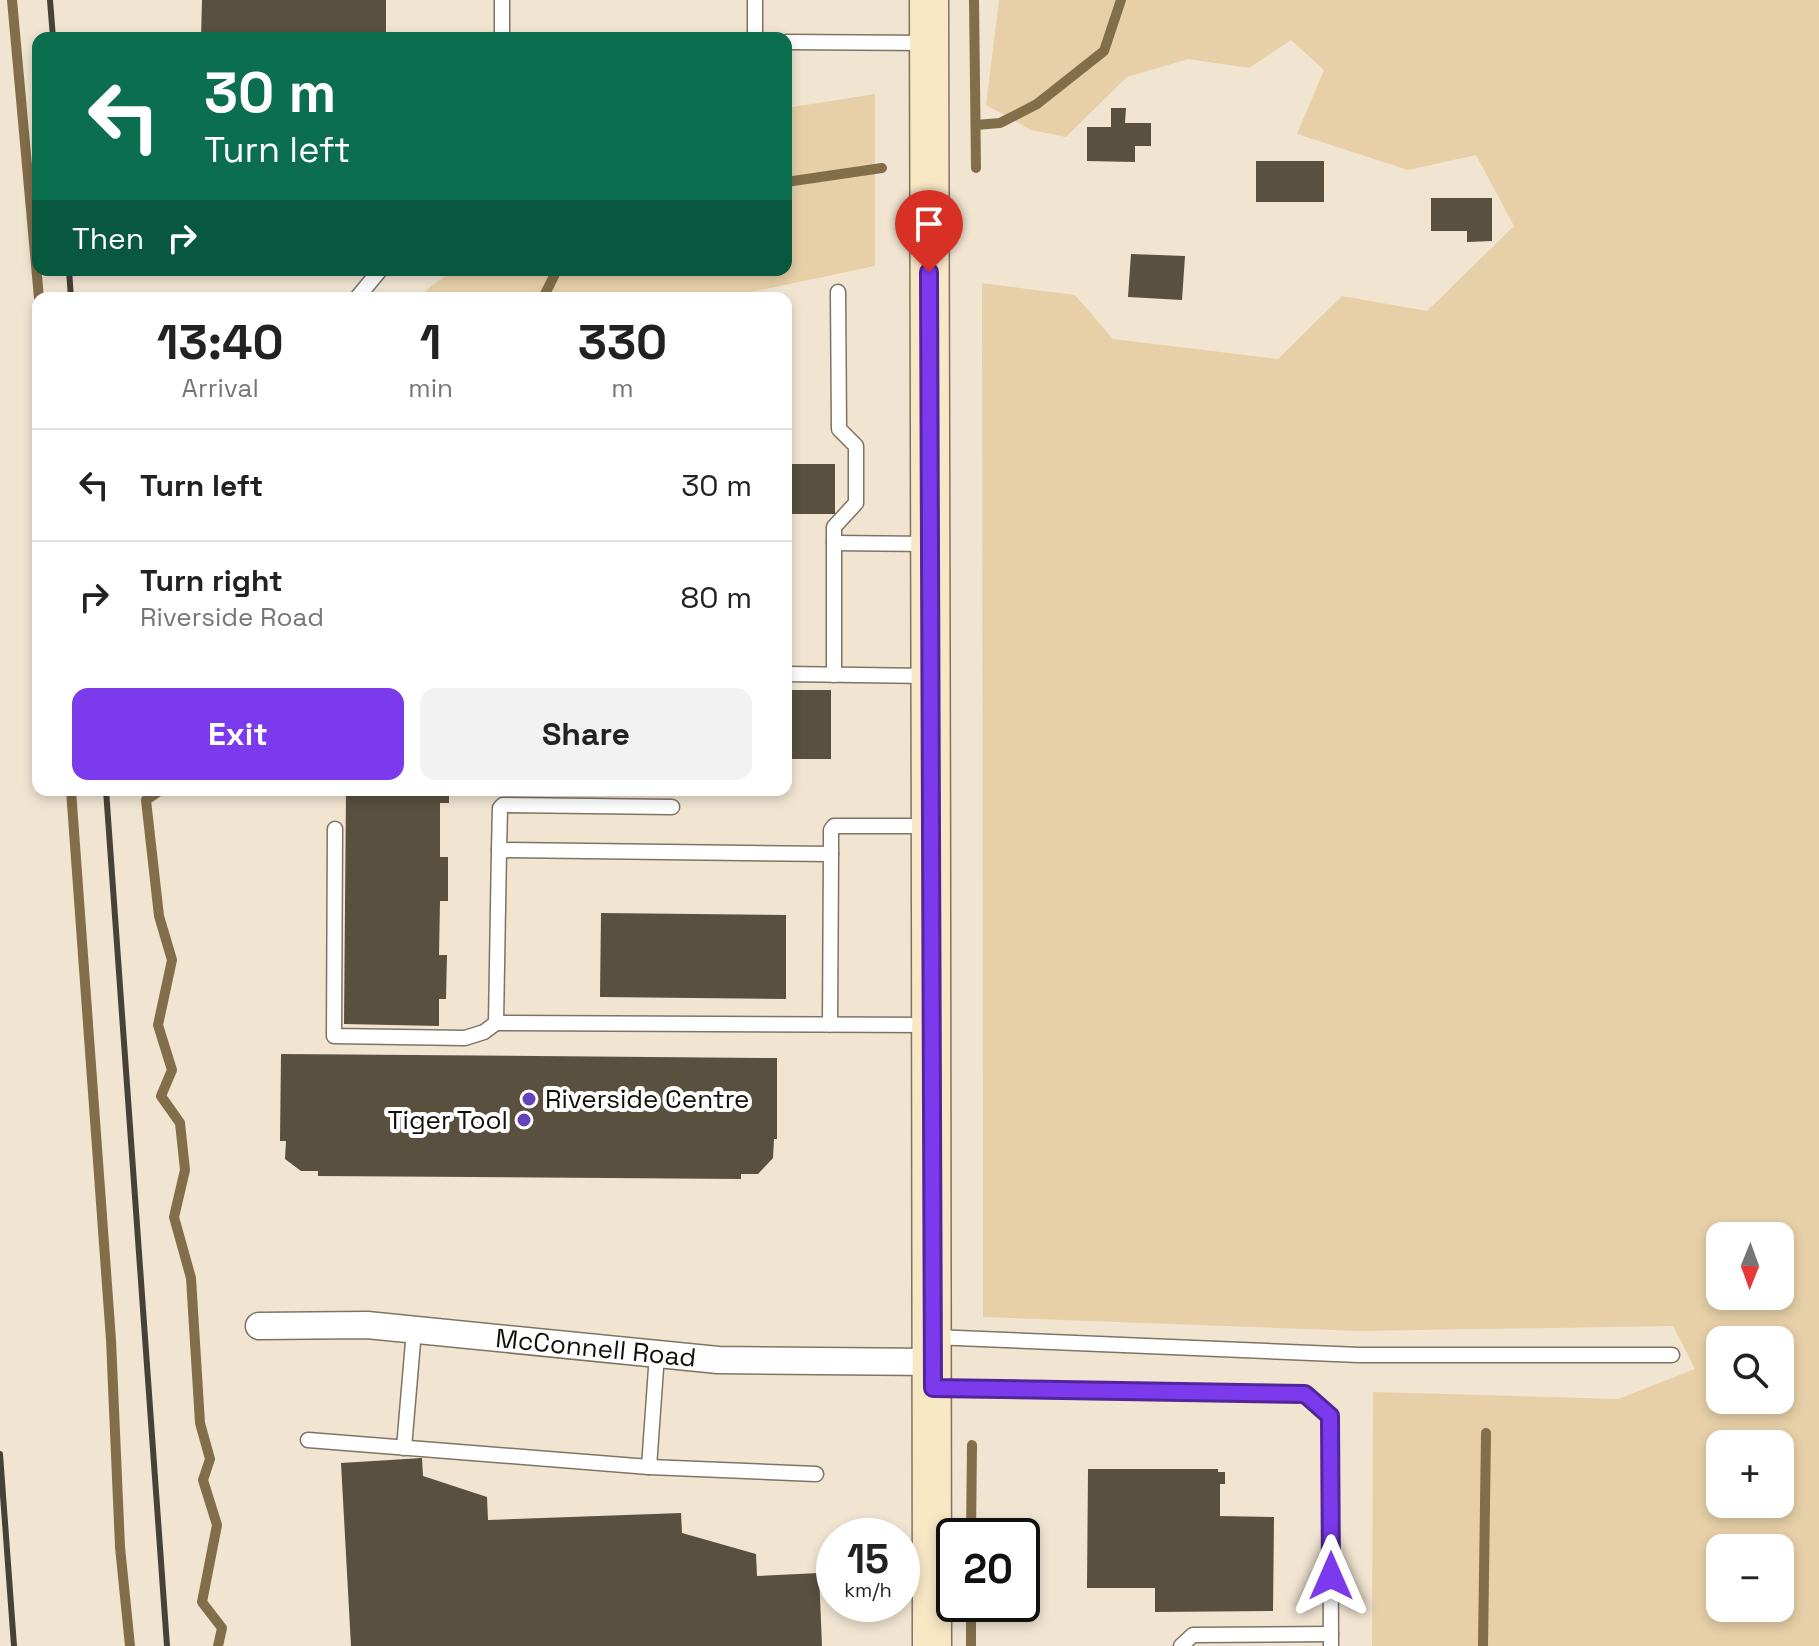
<!DOCTYPE html>
<meta charset="utf-8">
<style>
:root{--surface:#fff;--page:#f2f2f2;--text:#222;--muted:#767676;--line:#e0e0e0;--accent:#7c3aed}
body{margin:0;font-family:"Space Grotesk",sans-serif;background:var(--page);color:var(--text);height:100vh;display:flex;flex-direction:column;font-size:30px;white-space:nowrap}
*{box-sizing:border-box;margin:0}
p{font-size:26px;color:var(--muted)}
.icon{flex:none;width:44px;height:44px;fill:none;stroke:currentColor;stroke-width:2;stroke-linecap:round;stroke-linejoin:round}
.map{position:relative;flex:1;overflow:hidden}
.panel{position:absolute;left:32px;top:292px;width:760px;height:504px;display:flex;flex-direction:column;background:var(--surface);border-radius:16px;box-shadow:0 4px 12px #0003}
.panel>*{flex:none}
.banner{position:absolute;left:32px;top:32px;width:760px;height:244px;border-radius:16px;box-shadow:0 4px 12px #0003;background:#0b6e4f;color:#fff;overflow:hidden}
.needle{width:52px;rotate:181deg}
.controls{position:absolute;left:1706px;top:1222px;display:grid;gap:16px}
.controls a{display:grid;place-items:center;width:88px;height:88px;border-radius:16px;background:var(--surface);box-shadow:0 4px 12px #0003;font-size:40px}
.speed{position:absolute;left:816px;top:1518px;display:flex;gap:16px;font-size:40px;font-weight:700;text-align:center}
.speed>*{display:grid;place-content:center;width:104px;height:104px;border-radius:50%;background:var(--surface);box-shadow:0 4px 12px #0003;line-height:1}
.speed small{font-size:20px;font-weight:400}
.speed .limit{border:4px solid #111;border-radius:12px;background:#fff;color:#111}
.pin{position:absolute;display:grid;place-items:center;width:68px;height:68px;color:#fff;margin:-82px -34px;border-radius:50% 50% 50% 0;rotate:-45deg;box-shadow:0 0 8px #0007}
.pin .icon{rotate:45deg}
.me{position:absolute;width:88px;margin:-44px;rotate:0deg;stroke-linejoin:round;filter:drop-shadow(0 0 6px #0008)}
.turn{display:flex;align-items:center;gap:28px;height:168px;padding:0 40px;font-size:36px}
.turn .icon{width:104px;height:104px;stroke-width:2.5}
.turn b{display:block;font-size:56px;line-height:68px}
.then{display:flex;align-items:center;height:76px;padding:0 40px;background:#0003;gap:16px;font-size:30px}
.eta{display:flex;justify-content:space-evenly;align-items:center;height:136px;text-align:center}
.eta b{font-size:48px;font-weight:700;line-height:56px}
.button{display:flex;gap:16px;margin-top:auto;padding:16px 40px}
.button a{flex:1;height:92px;border-radius:16px;background:var(--accent);color:#fff;font-size:32px;font-weight:700;line-height:92px;text-align:center}
.button a+a{background:var(--page);color:var(--text)}
ul{padding:0;list-style:none}
li{display:flex;align-items:center;gap:24px;height:112px;padding:0 40px;border-top:2px solid var(--line)}
li div{flex:1}
li b{display:block;font-size:30px}
li em{font-style:normal}
.map>svg:first-child{display:block}
.green{fill:#e7d0a8;fill-rule:evenodd}
.lines{fill:none;stroke-linecap:round;stroke-linejoin:round}
.stream{stroke:#836e4a;stroke-width:10}
.building{fill:#59503f}
.lane-casing{stroke:#7f7463;stroke-width:17}
.street-casing{stroke:#7f7463;stroke-width:29}
.secondary-casing{stroke:#7f7463;stroke-width:41}
.lane{stroke:#fff;stroke-width:14}
.street{stroke:#fff;stroke-width:26}
.secondary{stroke:#f8e7c5;stroke-width:38}
.rail{stroke:#474138;stroke-width:6}
.route-casing{stroke:#51269a;stroke-width:20}
.route{stroke:#7c3aed;stroke-width:14}
.poi-dot{fill:#6543bb;stroke:#fff;stroke-width:3}
.labels{text-anchor:middle;dominant-baseline:central;stroke-width:8;stroke-linejoin:round;paint-order:stroke}
.poi-label{font-size:26px;fill:#120e08;stroke:#fff;text-anchor:start}
.street-label{font-size:26px;fill:#120e08;stroke:#fff}
</style>
<div class="map">
<svg width="1819" height="1646" viewBox="0 0 1819 1646">
<rect width="100%" height="100%" fill="#f1e5d2"/>
<!-- green -->
<g class="green">
<path d="M999,0H1819V1646H1372L1373,1392L1618,1399L1695,1369L1673,1326L1360,1331L983,1317L982,283L1075,295L1113,339L1278,359L1342,296L1427,311L1514,226L1476,155L1408,170L1297,134L1324,70L1291,40L1249,68L1188,59L1127,77L1066,137L1031,130L986,105ZM1720,1236H1780V1296H1720ZM1720,1340H1780V1400H1720ZM1720,1444H1780V1504H1720ZM1720,1548H1780V1608H1720Z"/>
<polygon points="875,94 875,266 723,298 420,298 431,286 455,270 786,270 786,108"/>
</g>
<g class="lines">
<!-- stream -->
<g class="stream">
<polyline points="12,0 39,298"/>
<polyline points="974,0 976,168"/>
<polyline points="976,125 1000,123 1037,104 1104,51 1121,0"/>
<polyline points="786,182 882,168"/>
<polyline points="543,298 557,270"/>
<polyline points="71,790 111,1340 120,1547 130,1646"/>
<polyline points="161,790 146,800 159,916 172,960 158,1025 172,1070 161,1096 180,1123 185,1170 174,1217 191,1278 200,1423 210,1459 203,1480 217,1525 202,1602 222,1628 218,1646"/>
<polyline points="971,1536 972,1445"/>
<polyline points="971,1646 971,1604"/>
<polyline points="1483,1646 1486,1433"/>
</g>
</g>
<!-- building -->
<g class="building">
<polygon points="202,0 386,0 386,38 201,38"/>
<polygon points="1111,108 1126,108 1125,123 1151,123 1151,146 1135,146 1135,162 1087,161 1087,127 1111,127"/>
<rect x="1256" y="161" width="68" height="41"/>
<polygon points="1431,198 1492,198 1492,241 1467,242 1467,231 1431,231"/>
<polygon points="1131,254 1185,256 1182,300 1128,297"/>
<polygon points="786,313 791,313 791,464 835,464 835,514 789,514 789,657 786,657"/>
<rect x="786" y="690" width="45" height="69"/>
<polygon points="346,790 449,790 449,803 440,803 440,857 448,857 448,901 440,901 439,955 447,955 446,999 439,999 439,1026 344,1024"/>
<polygon points="601,913 786,915 786,999 600,997"/>
<polygon points="281,1054 777,1058 777,1139 774,1139 773,1158 758,1174 741,1174 741,1179 318,1176 318,1171 301,1171 285,1159 286,1141 280,1141"/>
<polygon points="422,1458 423,1476 487,1497 488,1520 681,1513 682,1533 756,1554 757,1576 819,1573 822,1646 351,1646 341,1463"/>
<polygon points="1088,1469 1218,1469 1218,1472 1225,1472 1225,1484 1220,1484 1220,1516 1274,1517 1273,1611 1155,1612 1155,1588 1087,1588"/>
</g>
<g class="lines">
<!-- lane casing -->
<g class="lane-casing">
<g id="lane">
<polyline points="755,0 755,38"/>
<polyline points="502,38 502,0"/>
<polyline points="786,42 929,43"/>
<polyline points="357,298 380,270"/>
<polyline points="834,543 929,544"/>
<polyline points="786,674 929,676"/>
<polyline points="834,675 834,527 856,503 856,446 839,429 838,292"/>
<polyline points="335,829 334,1036 465,1038 484,1032 496,1023"/>
<polyline points="499,850 500,808 503,805 672,807"/>
<polyline points="831,854 831,830 834,826 929,826"/>
<polyline points="830,1025 831,854 499,850 496,1023 931,1025"/>
<polyline points="933,1337 1359,1355 1672,1355"/>
<polyline points="933,1388 1305,1394 1330,1416 1331,1646"/>
<polyline points="308,1440 649,1467 657,1354"/>
<polyline points="404,1448 414,1330"/>
<polyline points="649,1467 816,1474"/>
<polyline points="1181,1646 1193,1635 1331,1634"/>
</g>
</g>
<!-- street casing -->
<g class="street-casing">
<g id="street">
<path id="s1" d="M259,1326L367,1325L718,1360L933,1362"/>
</g>
</g>
<!-- secondary casing -->
<g class="secondary-casing">
<path id="secondary" d="M929,0C928,549 934,1097 932,1646"/>
</g>
<!-- lane -->
<use href="#lane" class="lane"/>
<!-- street -->
<use href="#street" class="street"/>
<!-- secondary -->
<use href="#secondary" class="secondary"/>
<!-- rail -->
<g class="rail">
<polyline points="50,0 53,38"/>
<polyline points="69,270 71,298"/>
<polyline points="106,790 167,1646"/>
<polyline points="0,1454 14,1646"/>
</g>
</g>
<g class="lines">
<!-- route casing -->
<g class="route-casing">
<polyline id="route" points="929,272 933,1388 1305,1394 1330,1416 1331,1576"/>
</g>
<!-- route -->
<use href="#route" class="route"/>
</g>
<!-- markers -->
<g class="poi-dot">
<circle cx="529" cy="1099" r="8"/>
<circle cx="524" cy="1120" r="8"/>
</g>
<g class="labels">
<!-- poi labels -->
<g class="poi-label">
<text x="545" y="1099">Riverside Centre</text>
<text x="508" y="1120" text-anchor="end">Tiger Tool</text>
</g>
<!-- street labels -->
<g class="street-label">
<text stroke="none"><textPath href="#s1" startOffset="338">McConnell Road</textPath></text>
</g>
</g>
</svg>
<div class="controls">
<a><svg class="needle" viewBox="-14 -14 28 28"><path d="M0-13l5 13h-10z" fill="#e53935"/><path d="M0 13l5-13h-10z" fill="#767676"/></svg></a>
<a><svg class="icon" aria-label="search" viewBox="0 0 24 24"><circle cx="10" cy="10" r="6"/><path d="M15 15l6 6"/></svg></a>
<a>+</a>
<a>−</a>
</div>
<div class="speed"><div>15<small>km/h</small></div><div class="limit">20</div></div>
<div class="pin" style="left:929px;top:272px;background:#d93025"><svg class="icon" aria-label="arrive" viewBox="0 0 24 24"><path d="M6 21V4h12l-3 4 3 4H6"/></svg></div>
<svg class="me" style="left:1331px;top:1576px" viewBox="-20 -20 40 40"><path d="M0-17L14 15 0 8-14 15z" fill="#7c3aed" stroke="#fff" stroke-width="4"/></svg>
<div class="banner">
<div class="turn"><svg class="icon" aria-label="left" viewBox="0 0 24 24"><path d="M17 20v-9H6M10 6l-5 5 5 5"/></svg><div><b>30 m</b>Turn left</div></div>
<div class="then">Then<svg class="icon" aria-label="right" viewBox="0 0 24 24"><path d="M7 20v-9h11M14 6l5 5-5 5"/></svg></div>
</div>
<section class="panel">
<div class="eta">
<div><b>13:40</b><p>Arrival</p></div>
<div><b>1</b><p>min</p></div>
<div><b>330</b><p>m</p></div>
</div>
<ul>
<li><svg class="icon" aria-label="left" viewBox="0 0 24 24"><path d="M17 20v-9H6M10 6l-5 5 5 5"/></svg><div><b>Turn left</b></div><em>30 m</em></li>
<li><svg class="icon" aria-label="right" viewBox="0 0 24 24"><path d="M7 20v-9h11M14 6l5 5-5 5"/></svg><div><b>Turn right</b><p>Riverside Road</p></div><em>80 m</em></li>
</ul>
<div class="button"><a>Exit</a><a>Share</a></div>
</section>
</div>
